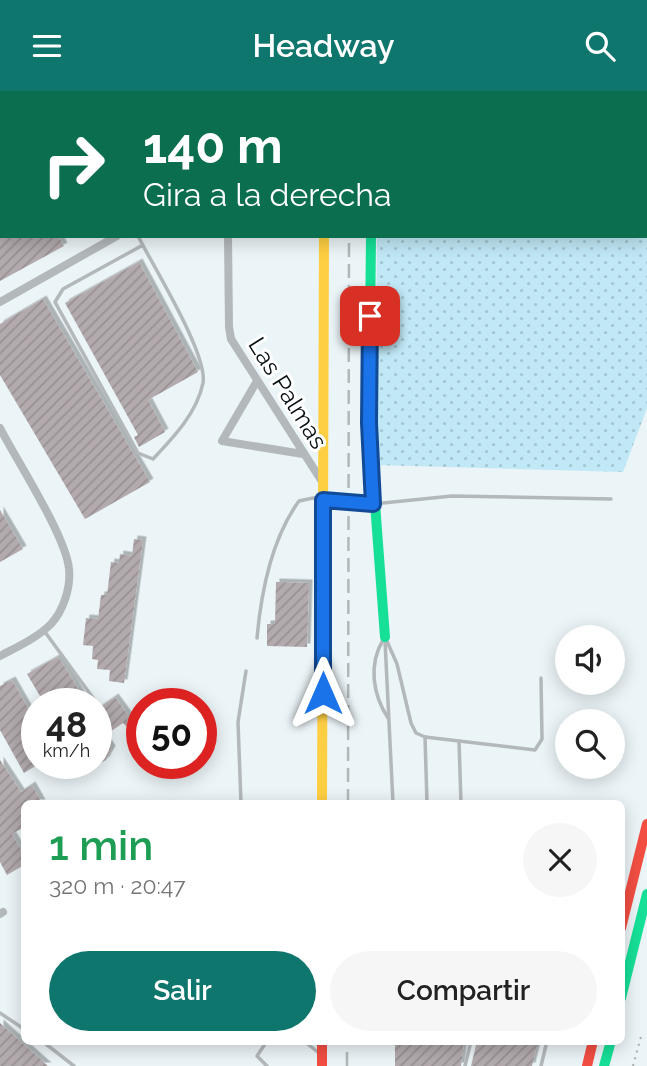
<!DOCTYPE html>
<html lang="es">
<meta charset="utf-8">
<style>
:root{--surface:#fff;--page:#f6f6f6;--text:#222;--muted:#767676;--accent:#0f766e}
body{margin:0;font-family:Raleway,sans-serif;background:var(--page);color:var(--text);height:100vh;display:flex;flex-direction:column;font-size:26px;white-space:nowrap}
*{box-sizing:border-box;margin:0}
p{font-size:23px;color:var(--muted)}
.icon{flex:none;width:38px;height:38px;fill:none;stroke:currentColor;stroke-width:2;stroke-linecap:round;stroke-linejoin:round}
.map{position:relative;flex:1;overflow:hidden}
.side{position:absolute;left:21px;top:709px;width:604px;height:245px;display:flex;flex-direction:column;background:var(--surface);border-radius:10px;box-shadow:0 4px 18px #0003}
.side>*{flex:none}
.hud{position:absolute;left:0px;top:0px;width:648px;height:147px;box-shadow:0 4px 18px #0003;background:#0b6e4f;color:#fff;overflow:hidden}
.fabs{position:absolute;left:555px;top:534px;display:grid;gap:14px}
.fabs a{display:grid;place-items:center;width:70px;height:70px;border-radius:50%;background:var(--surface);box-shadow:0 4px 18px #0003;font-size:35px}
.speed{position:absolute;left:21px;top:597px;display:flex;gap:14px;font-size:35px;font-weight:700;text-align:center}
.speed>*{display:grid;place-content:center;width:91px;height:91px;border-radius:50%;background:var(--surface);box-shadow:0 4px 18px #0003;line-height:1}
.speed small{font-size:18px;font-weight:400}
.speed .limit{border:10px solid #d22;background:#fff;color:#111}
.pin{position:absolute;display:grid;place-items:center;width:60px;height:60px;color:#fff;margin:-30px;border-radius:14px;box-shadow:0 4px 10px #0006}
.me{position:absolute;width:77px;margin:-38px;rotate:0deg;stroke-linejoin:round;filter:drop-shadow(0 0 5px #0008)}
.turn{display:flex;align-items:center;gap:24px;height:147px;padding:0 28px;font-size:32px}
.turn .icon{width:91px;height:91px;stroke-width:2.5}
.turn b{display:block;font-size:49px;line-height:60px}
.round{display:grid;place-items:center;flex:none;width:74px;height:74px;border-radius:37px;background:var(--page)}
.overview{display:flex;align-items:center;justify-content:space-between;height:119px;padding:0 28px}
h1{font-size:42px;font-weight:600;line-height:52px;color:#1e9e55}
.button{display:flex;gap:14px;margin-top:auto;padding:14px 28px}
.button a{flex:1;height:80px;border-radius:42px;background:var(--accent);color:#fff;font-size:28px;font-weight:600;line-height:80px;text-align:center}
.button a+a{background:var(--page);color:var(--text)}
header{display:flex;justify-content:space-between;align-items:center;height:91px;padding:0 28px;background:var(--accent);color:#fff;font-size:32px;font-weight:600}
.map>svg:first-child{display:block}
.grass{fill:url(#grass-dots)}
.building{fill:url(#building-hatch);filter:url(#shadow)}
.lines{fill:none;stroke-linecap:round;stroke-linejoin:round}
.path{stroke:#aaafb0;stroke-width:2;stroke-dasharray:2 5;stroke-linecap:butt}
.lane{stroke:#b3b8bb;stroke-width:3.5}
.street{stroke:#b3b8bb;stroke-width:8}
.fast{stroke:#16e098;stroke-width:10}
.slow{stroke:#ffcf43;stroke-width:10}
.jam{stroke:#f24e42;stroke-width:10}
.rail{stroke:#b1b8ba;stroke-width:2.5;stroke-dasharray:14 7;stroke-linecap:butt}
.route-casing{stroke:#114b97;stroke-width:18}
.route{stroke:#1a73e8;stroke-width:12}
.labels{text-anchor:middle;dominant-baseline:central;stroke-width:6;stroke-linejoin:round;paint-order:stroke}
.street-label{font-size:24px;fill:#060f12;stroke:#fff}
</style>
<header><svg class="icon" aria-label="menu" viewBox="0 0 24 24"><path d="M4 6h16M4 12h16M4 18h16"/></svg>Headway<svg class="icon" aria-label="search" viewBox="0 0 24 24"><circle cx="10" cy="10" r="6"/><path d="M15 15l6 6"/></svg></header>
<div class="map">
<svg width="647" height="975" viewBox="0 0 647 975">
<defs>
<pattern id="grass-dots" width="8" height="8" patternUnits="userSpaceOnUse" patternTransform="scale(1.75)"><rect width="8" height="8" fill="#c1e8f6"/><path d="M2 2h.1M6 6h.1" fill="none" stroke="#a4c6d2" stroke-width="1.8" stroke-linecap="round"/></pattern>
<pattern id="building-hatch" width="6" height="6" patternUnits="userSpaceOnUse" patternTransform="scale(1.75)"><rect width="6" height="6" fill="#b3aaad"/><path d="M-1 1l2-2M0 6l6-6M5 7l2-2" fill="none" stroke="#989194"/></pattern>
<filter id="shadow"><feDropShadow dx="3.5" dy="-3.5" stdDeviation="0" flood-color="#0004"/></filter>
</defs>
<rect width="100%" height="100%" fill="#ebf4f7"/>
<!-- grass -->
<polygon class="grass" points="378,0 647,0 647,317 623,381 375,374 377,145 646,145 646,2"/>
<!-- building -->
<g class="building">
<polygon points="0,145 58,145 64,155 0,190"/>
<polygon points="139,171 198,281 148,309 165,341 139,356 134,346 138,344 65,212"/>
<polygon points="43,208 150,391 85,428 0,284 0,233"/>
<polygon points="0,419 23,458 0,471"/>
<polygon points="134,448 143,449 124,592 109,590 110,579 97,578 98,569 92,568 93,555 83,554 86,527 98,528 101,504 107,504 111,471 119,472 120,463 132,465"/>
<polygon points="276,491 309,492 307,556 267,555 267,533 275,533"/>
<polygon points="58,566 67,579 86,612 44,612 27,583"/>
<polygon points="12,589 28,617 37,612 37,674 24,682 0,639 0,595"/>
<polygon points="115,606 128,624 127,636 123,632 104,645 112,658 106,669 74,687 66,672 96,672 96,619"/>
<polygon points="0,669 21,701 32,694 42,712 24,712 24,736 12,743 24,764 24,774 7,784 0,771"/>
<polygon points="0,932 48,975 0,975"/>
<polygon points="395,950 464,950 461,975 395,975"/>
<polygon points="477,950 538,950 532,975 471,975"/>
</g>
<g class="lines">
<!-- path -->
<polyline class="path" points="633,975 642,942"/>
<!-- lane -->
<g class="lane">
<polyline points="38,2 40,0"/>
<polyline points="0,31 2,30"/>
<polyline points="0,77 2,80"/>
<path d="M138,145C153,175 208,263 203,292C197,322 173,347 153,368L138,362L55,211L63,198L143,154"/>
<polyline points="45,541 96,611"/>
<path d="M257,547C261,502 272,447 299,410L313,407L373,413L452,405L611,408"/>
<polyline points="386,548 397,573 411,632 416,642 425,646 535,659 542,648 541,587"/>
<path d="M383,549C368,574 373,604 388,627"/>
<polyline points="385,550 393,712"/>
<polyline points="425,646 427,712"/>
<polyline points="459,650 461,712"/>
<polyline points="241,712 238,631 246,580"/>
<polyline points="0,922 24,938"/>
<polyline points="42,950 74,975"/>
<polyline points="304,950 319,962"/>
<polyline points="267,975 257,965 267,950"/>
<polyline points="465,975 471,950"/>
<polyline points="541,975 547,950"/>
</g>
<!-- street -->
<g class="street">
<polyline points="235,2 235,0"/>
<polyline points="372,2 372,0"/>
<polyline points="228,145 229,236 231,248 323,392"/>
<polyline points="0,211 117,145"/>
<polyline points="257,290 222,350 303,363"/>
<path d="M0,337C17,370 66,445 69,478C71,497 63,520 51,533C37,547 17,556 0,565"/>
<polyline points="0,823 3,821"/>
</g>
<!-- fast -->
<g class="fast">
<polyline points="324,0 324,2"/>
<polyline points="371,145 369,332 385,546"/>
<polyline points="621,907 647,803"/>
<polyline points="604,975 611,950"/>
</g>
<!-- slow -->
<polyline class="slow" points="322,712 324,145"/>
<!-- jam -->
<g class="jam">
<polyline points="621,837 647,733"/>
<polyline points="322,950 322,975"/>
<polyline points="587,975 593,950"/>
</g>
<!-- rail -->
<g class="rail">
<polyline points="350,2 350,0"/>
<polyline points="348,712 349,145"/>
<polyline points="347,975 347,950"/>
</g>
</g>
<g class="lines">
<!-- route casing -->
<g class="route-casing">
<polyline id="route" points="323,602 323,409 373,413 369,332 370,225"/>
</g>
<!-- route -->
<use href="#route" class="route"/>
</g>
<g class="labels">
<!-- street labels -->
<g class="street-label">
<text transform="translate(288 302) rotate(58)">Las Palmas</text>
</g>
</g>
</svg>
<div class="fabs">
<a><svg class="icon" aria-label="sound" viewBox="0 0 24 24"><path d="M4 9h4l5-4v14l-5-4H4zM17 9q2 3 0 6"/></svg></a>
<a><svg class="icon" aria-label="search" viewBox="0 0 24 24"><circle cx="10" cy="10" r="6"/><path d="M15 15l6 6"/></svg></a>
</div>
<div class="speed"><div>48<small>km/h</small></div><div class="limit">50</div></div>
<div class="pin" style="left:370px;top:225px;background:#d93025"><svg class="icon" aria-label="arrive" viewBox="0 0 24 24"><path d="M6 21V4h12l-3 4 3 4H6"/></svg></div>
<svg class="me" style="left:323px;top:602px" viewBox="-20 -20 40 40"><path d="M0-17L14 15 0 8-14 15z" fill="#1a73e8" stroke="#fff" stroke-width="4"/></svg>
<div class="hud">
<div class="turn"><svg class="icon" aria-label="right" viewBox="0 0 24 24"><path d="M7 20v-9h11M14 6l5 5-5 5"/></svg><div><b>140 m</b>Gira a la derecha</div></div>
</div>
<section class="side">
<div class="overview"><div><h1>1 min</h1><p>320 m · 20:47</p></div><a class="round"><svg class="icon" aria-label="close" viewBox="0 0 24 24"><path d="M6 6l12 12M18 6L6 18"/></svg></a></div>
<div class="button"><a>Salir</a><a>Compartir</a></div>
</section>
</div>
